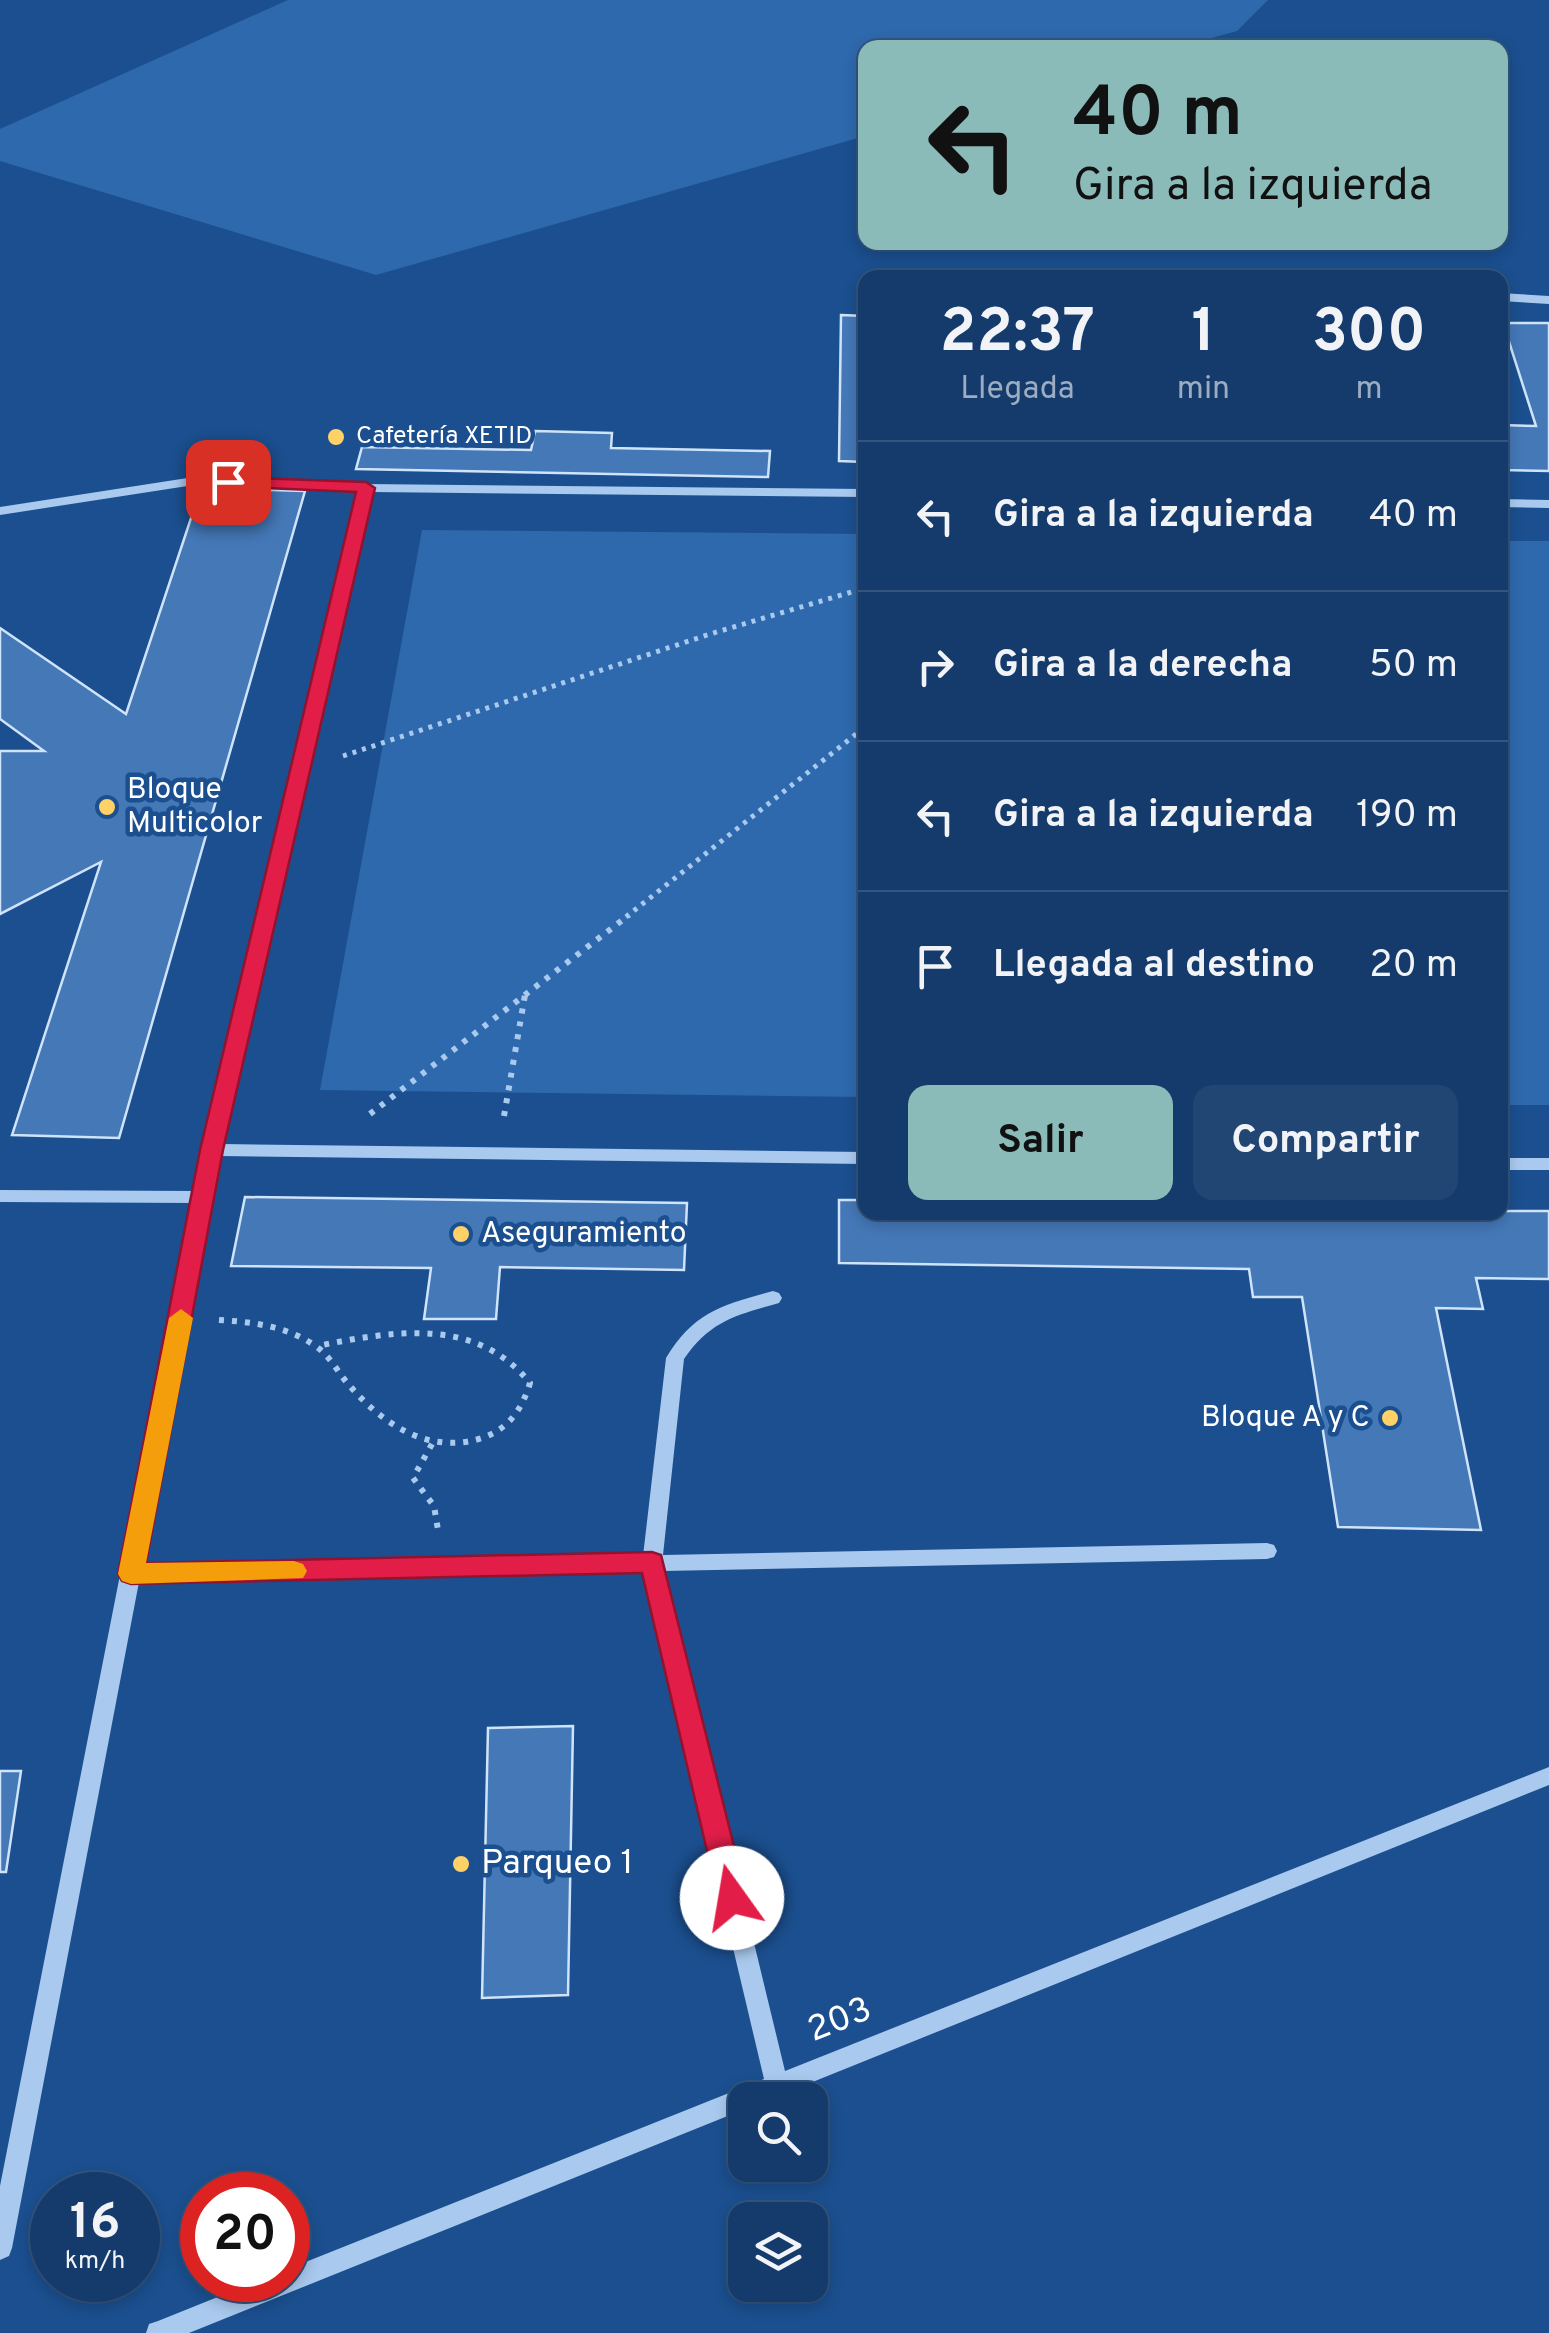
<!DOCTYPE html>
<html lang="es">
<meta charset="utf-8">
<style>
:root{--surface:#143b6b;--page:#214673;--text:#f1f3f6;--muted:#9dadc1;--line:#33557e;--accent:#8bbbb9}
body{margin:0;font-family:Overpass,sans-serif;background:var(--page);color:var(--text);height:100vh;display:flex;flex-direction:column;font-size:38px;white-space:nowrap}
*{box-sizing:border-box;margin:0}
p{font-size:32px;color:var(--muted)}
.icon{flex:none;width:55px;height:55px;fill:none;stroke:currentColor;stroke-width:2;stroke-linecap:round;stroke-linejoin:round}
.map{position:relative;flex:1;overflow:hidden}
.details{position:absolute;left:858px;top:270px;width:650px;height:950px;display:flex;flex-direction:column;background:var(--surface);border-radius:20px;box-shadow:0 5px 15px #0003,0 0 0 2px var(--line)}
.details>*{flex:none}
.top-card{position:absolute;left:858px;top:40px;width:650px;height:210px;border-radius:20px;box-shadow:0 5px 15px #0003,0 0 0 2px var(--line);background:#8bbbb9;color:#111;overflow:hidden}
.controls{position:absolute;left:728px;top:2082px;display:grid;gap:20px}
.controls a{display:grid;place-items:center;width:100px;height:100px;border-radius:20px;background:var(--surface);box-shadow:0 5px 15px #0003,0 0 0 2px var(--line);font-size:50px}
.speed{position:absolute;left:30px;top:2172px;display:flex;gap:20px;font-size:50px;font-weight:700;text-align:center}
.speed>*{display:grid;place-content:center;width:130px;height:130px;border-radius:50%;background:var(--surface);box-shadow:0 5px 15px #0003,0 0 0 2px var(--line);line-height:1}
.speed small{font-size:25px;font-weight:400}
.speed .limit{border:15px solid #d22;background:#fff;color:#111}
.pin{position:absolute;display:grid;place-items:center;width:85px;height:85px;color:#fff;margin:-42px;border-radius:20px;box-shadow:0 5px 15px #0006}
.me{position:absolute;width:110px;margin:-55px;rotate:347deg;stroke-linejoin:round;filter:drop-shadow(0 0 8px #0008)}
.turn{display:flex;align-items:center;gap:35px;height:210px;padding:0 50px;font-size:45px}
.turn .icon{width:130px;height:130px;stroke-width:2.5}
.turn b{display:block;font-size:70px;line-height:85px}
.eta{display:flex;justify-content:space-evenly;align-items:center;height:170px;text-align:center}
.eta b{font-size:60px;font-weight:700;line-height:70px}
.button{display:flex;gap:20px;margin-top:auto;padding:20px 50px}
.button a{flex:1;height:115px;border-radius:20px;background:var(--accent);color:#111;font-size:40px;font-weight:700;line-height:115px;text-align:center}
.button a+a{background:var(--page);color:var(--text)}
ul{padding:0;list-style:none}
li{display:flex;align-items:center;gap:30px;height:150px;padding:0 50px;border-top:2px solid var(--line)}
li div{flex:1}
li b{display:block;font-size:38px}
li em{font-style:normal}
.map>svg:first-child{display:block}
.green{fill:#2e69ad}
.building{fill:#4478b7;stroke:#cfe3fa;stroke-width:2.5}
.lines{fill:none;stroke-linecap:round;stroke-linejoin:round}
.path-far1{stroke:#a9c9ee;stroke-width:5;stroke-dasharray:4 6;stroke-linecap:butt}
.path{stroke:#a9c9ee;stroke-width:6;stroke-dasharray:5 8;stroke-linecap:butt}
.minor{fill:#a9c9ee;fill-rule:evenodd}
.route{fill:#e11d48;stroke:#92132f;stroke-width:2.5}
.slow{fill:#f59e0b}
.poi-dot{fill:#ffd166;stroke:#1b4f8f;stroke-width:4}
.labels{text-anchor:middle;dominant-baseline:central;stroke-width:9;stroke-linejoin:round;paint-order:stroke}
.far-poi-label{font-size:25px;fill:#fff;stroke:#1b4f8f;text-anchor:start}
.poi-label{font-size:30px;fill:#fff;stroke:#1b4f8f;text-anchor:start}
.near-poi-label{font-size:35px;fill:#fff;stroke:#1b4f8f;text-anchor:start}
.near-street-label{font-size:35px;fill:#fff;stroke:#1b4f8f}
</style>
<div class="map">
<svg width="1549" height="2333" viewBox="0 0 1549 2333">
<rect width="100%" height="100%" fill="#1b4f8f"/>
<!-- green -->
<g class="green">
<polygon points="288,0 1268,0 1237,31 1179,47 865,48 865,136 376,275 0,161 0,129"/>
<polygon points="422,530 865,534 865,1097 320,1090"/>
<rect x="1500" y="541" width="49" height="564"/>
</g>
<!-- building -->
<g class="building">
<polygon points="841,315 865,316 865,462 839,461"/>
<polygon points="1503,323 1549,323 1549,471 1500,470 1500,425 1536,426"/>
<polygon points="535,431 612,433 611,448 770,451 768,477 356,469 362,447 531,450"/>
<polygon points="201,488 305,491 119,1138 12,1135 101,862 0,914 0,751 44,751 0,719 0,628 126,714"/>
<polygon points="245,1197 687,1203 684,1270 500,1267 496,1319 424,1319 431,1268 231,1266"/>
<polygon points="839,1200 865,1200 865,1212 1549,1211 1549,1279 1476,1278 1483,1309 1436,1308 1481,1530 1338,1527 1302,1297 1253,1297 1249,1269 839,1263"/>
<polygon points="573,1726 568,1995 482,1998 488,1728"/>
<polygon points="0,1771 21,1771 6,1872 0,1872"/>
</g>
<g class="lines">
<!-- path-far1 -->
<g class="path-far1">
<polyline points="343,756 710,634 865,588"/>
<polyline points="626,917 865,727"/>
</g>
<!-- path -->
<g class="path">
<polyline points="370,1114 629,915"/>
<polyline points="504,1116 525,995"/>
<path d="M219,1320C252,1322 286,1326 314,1345C327,1353 335,1367 344,1379C378,1421 426,1456 482,1438C509,1429 522,1409 530,1383C476,1316 393,1331 317,1346"/>
<polyline points="432,1444 413,1478 434,1506 438,1530"/>
</g>
<!-- minor -->
<g class="minor">
<polygon points="1500,293 1549,296 1549,304 1500,301"/>
<path d="M194,477L366,484L865,489V497L372,492L222,1144L865,1152V1164L220,1156L142,1566L643,1556L666,1358C693,1312 724,1304 773,1291L779,1293L782,1298L779,1303C737,1315 711,1320 684,1359L663,1555L1267,1543L1274,1545L1277,1551L1274,1557L1267,1559L664,1571L785,2071L1549,1767V1785L768,2100H745V2109L189,2333H146L149,2324L158,2321L260,2280H288V2269L764,2079L644,1572L139,1582L12,2248L9,2256L0,2260V2186L193,1203L0,1202V1190L195,1191L358,492L194,485L0,515V507Z"/>
<polygon points="1500,499 1549,500 1549,508 1500,507"/>
<rect x="1500" y="1158" width="49" height="12"/>
</g>
</g>
<!-- route -->
<polygon class="route" points="228,477 366,482 375,488 223,1150 146,1563 652,1552 661,1555 747,1898 742,1907 732,1911 722,1907 718,1898 642,1573 131,1584 122,1581 118,1574 200,1150 356,492 222,486 222,478"/>
<!-- slow -->
<polygon class="slow" points="181,1309 193,1318 146,1563 294,1561 303,1564 307,1571 303,1578 131,1584 122,1581 118,1574 169,1318"/>
<!-- markers -->
<g class="poi-dot">
<circle cx="336" cy="437" r="10"/>
<circle cx="107" cy="807" r="10"/>
<circle cx="461" cy="1234" r="10"/>
<circle cx="1390" cy="1418" r="10"/>
<circle cx="461" cy="1864" r="10"/>
</g>
<g class="labels">
<!-- far-poi labels -->
<g class="far-poi-label">
<text x="356" y="437">Cafetería XETID</text>
</g>
<!-- poi labels -->
<g class="poi-label">
<text x="127" y="790">Bloque<tspan x="127" dy="34">Multicolor</tspan></text>
<text x="481" y="1234">Aseguramiento</text>
<text x="1370" y="1418" text-anchor="end">Bloque A y C</text>
</g>
<!-- near-poi labels -->
<g class="near-poi-label">
<text x="481" y="1864">Parqueo 1</text>
</g>
<!-- near-street labels -->
<g class="near-street-label">
<text transform="translate(840 2021) rotate(-22)">203</text>
</g>
</g>
</svg>
<div class="controls">
<a><svg class="icon" aria-label="search" viewBox="0 0 24 24"><circle cx="10" cy="10" r="6"/><path d="M15 15l6 6"/></svg></a>
<a><svg class="icon" aria-label="layers" viewBox="0 0 24 24"><path d="M12 4l9 5-9 5-9-5zM3 14l9 5 9-5"/></svg></a>
</div>
<div class="speed"><div>16<small>km/h</small></div><div class="limit">20</div></div>
<div class="pin" style="left:228px;top:482px;background:#d93025"><svg class="icon" aria-label="arrive" viewBox="0 0 24 24"><path d="M6 21V4h12l-3 4 3 4H6"/></svg></div>
<svg class="me" style="left:732px;top:1898px" viewBox="-20 -20 40 40"><circle r="19" fill="#fff"/><path d="M0-13L10 11 0 6-10 11z" fill="#e11d48"/></svg>
<div class="top-card">
<div class="turn"><svg class="icon" aria-label="left" viewBox="0 0 24 24"><path d="M17 20v-9H6M10 6l-5 5 5 5"/></svg><div><b>40 m</b>Gira a la izquierda</div></div>
</div>
<section class="details">
<div class="eta">
<div><b>22:37</b><p>Llegada</p></div>
<div><b>1</b><p>min</p></div>
<div><b>300</b><p>m</p></div>
</div>
<ul>
<li><svg class="icon" aria-label="left" viewBox="0 0 24 24"><path d="M17 20v-9H6M10 6l-5 5 5 5"/></svg><div><b>Gira a la izquierda</b></div><em>40 m</em></li>
<li><svg class="icon" aria-label="right" viewBox="0 0 24 24"><path d="M7 20v-9h11M14 6l5 5-5 5"/></svg><div><b>Gira a la derecha</b></div><em>50 m</em></li>
<li><svg class="icon" aria-label="left" viewBox="0 0 24 24"><path d="M17 20v-9H6M10 6l-5 5 5 5"/></svg><div><b>Gira a la izquierda</b></div><em>190 m</em></li>
<li><svg class="icon" aria-label="arrive" viewBox="0 0 24 24"><path d="M6 21V4h12l-3 4 3 4H6"/></svg><div><b>Llegada al destino</b></div><em>20 m</em></li>
</ul>
<div class="button"><a>Salir</a><a>Compartir</a></div>
</section>
</div>
